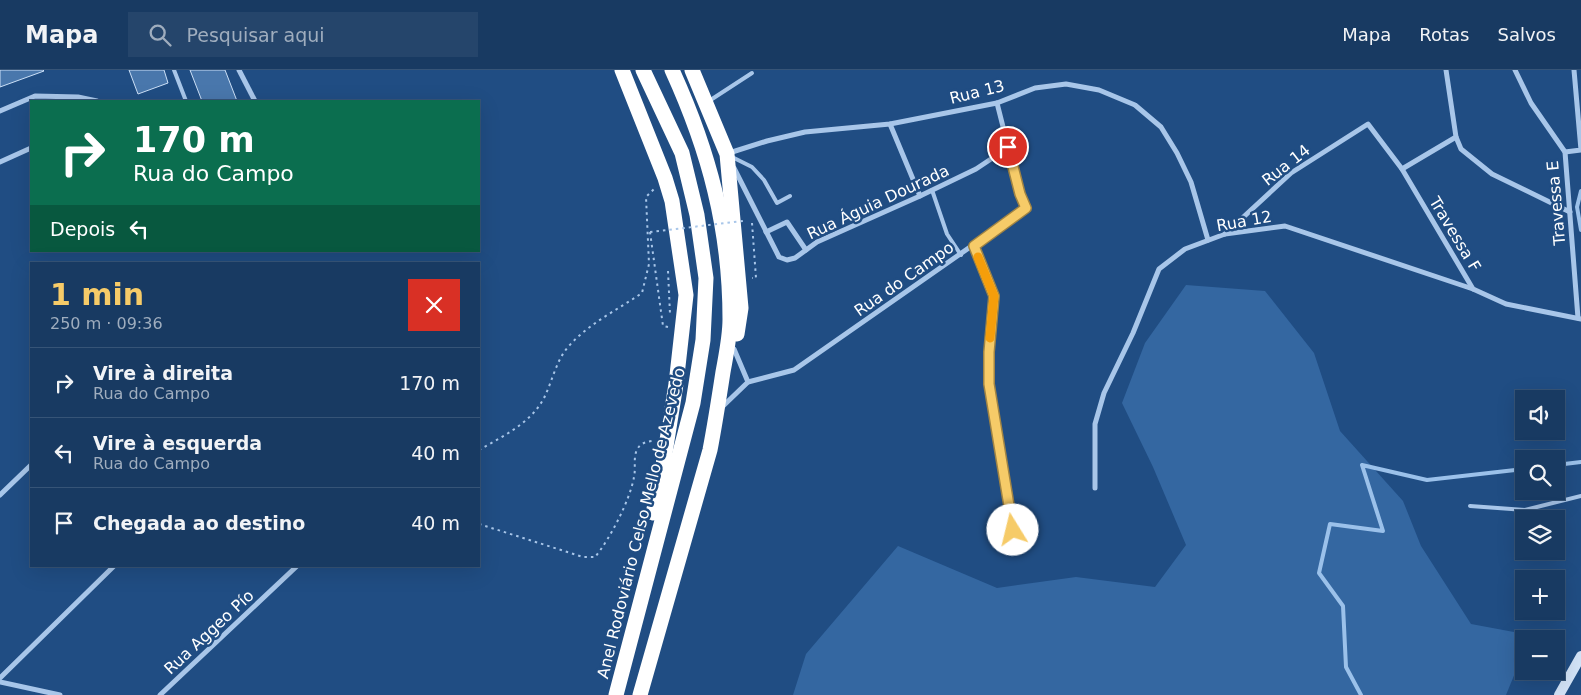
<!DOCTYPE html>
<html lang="pt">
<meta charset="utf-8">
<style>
:root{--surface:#183a62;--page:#25456b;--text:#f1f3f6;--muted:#9fadbe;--line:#365477;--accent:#f6cb68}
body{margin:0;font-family:"DejaVu Sans",sans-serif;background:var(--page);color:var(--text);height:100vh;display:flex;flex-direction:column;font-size:19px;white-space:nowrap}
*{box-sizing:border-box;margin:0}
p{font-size:16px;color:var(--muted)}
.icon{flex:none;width:28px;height:28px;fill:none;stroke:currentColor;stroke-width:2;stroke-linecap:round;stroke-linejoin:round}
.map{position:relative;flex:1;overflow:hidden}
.sheet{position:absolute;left:30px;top:192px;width:450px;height:305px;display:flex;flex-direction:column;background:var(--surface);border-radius:0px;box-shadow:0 5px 20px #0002,0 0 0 1px var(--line)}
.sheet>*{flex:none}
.top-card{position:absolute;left:30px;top:30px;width:450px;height:152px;border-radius:0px;box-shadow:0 5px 20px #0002,0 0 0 1px var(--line);background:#0b6e4f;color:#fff;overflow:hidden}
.buttons{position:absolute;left:1515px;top:320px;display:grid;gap:10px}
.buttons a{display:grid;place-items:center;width:50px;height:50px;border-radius:0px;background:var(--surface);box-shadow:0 5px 20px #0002,0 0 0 1px var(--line);font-size:25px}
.pin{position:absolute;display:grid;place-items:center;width:42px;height:42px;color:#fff;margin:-21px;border:2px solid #fff;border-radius:50%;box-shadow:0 1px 5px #0007}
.me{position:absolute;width:55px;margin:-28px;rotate:351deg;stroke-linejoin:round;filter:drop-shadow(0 0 4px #0008)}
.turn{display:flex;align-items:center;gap:18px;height:105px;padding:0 20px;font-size:22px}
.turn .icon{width:65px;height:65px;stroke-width:2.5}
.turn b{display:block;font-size:35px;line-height:42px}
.then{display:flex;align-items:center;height:48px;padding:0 20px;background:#0003;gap:10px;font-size:19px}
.round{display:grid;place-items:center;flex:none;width:52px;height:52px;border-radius:0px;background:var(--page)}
.headline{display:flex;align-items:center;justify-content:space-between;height:85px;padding:0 20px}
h1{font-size:30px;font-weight:800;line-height:38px;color:var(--accent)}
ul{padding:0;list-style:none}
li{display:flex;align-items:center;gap:15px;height:70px;padding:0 20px;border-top:1px solid var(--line)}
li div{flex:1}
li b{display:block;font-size:19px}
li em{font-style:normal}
header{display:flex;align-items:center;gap:30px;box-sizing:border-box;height:70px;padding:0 25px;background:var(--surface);border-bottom:1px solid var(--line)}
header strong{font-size:24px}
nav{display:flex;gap:28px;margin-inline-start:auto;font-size:18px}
.search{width:350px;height:45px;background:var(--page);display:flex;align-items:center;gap:12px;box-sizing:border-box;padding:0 18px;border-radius:0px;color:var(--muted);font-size:19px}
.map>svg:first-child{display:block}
.green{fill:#3467a1}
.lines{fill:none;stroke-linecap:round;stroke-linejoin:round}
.stream{stroke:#9bc1ea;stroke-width:4}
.building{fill:#4977ac;stroke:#cce0f7}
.path{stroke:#a8c6e9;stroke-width:2;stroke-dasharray:2.5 4;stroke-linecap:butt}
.lane{stroke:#a8c6e9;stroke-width:4}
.street{stroke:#a8c6e9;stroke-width:5}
.secondary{stroke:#d2e3f7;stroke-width:10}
.highway{stroke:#fff;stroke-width:15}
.path-bridge{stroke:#a8c6e9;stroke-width:2;stroke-dasharray:2.5 4;stroke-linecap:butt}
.route-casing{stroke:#a08444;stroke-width:12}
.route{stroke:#f6cb68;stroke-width:9}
.slow{stroke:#f59e0b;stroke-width:9}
.labels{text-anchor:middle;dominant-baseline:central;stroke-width:5;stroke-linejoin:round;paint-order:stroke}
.street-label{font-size:16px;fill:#fff;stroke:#204d83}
</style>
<header>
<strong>Mapa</strong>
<div class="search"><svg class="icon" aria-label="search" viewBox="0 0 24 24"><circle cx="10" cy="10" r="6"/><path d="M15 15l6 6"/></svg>Pesquisar aqui</div>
<nav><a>Mapa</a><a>Rotas</a><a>Salvos</a></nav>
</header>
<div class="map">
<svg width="1581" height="625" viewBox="0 0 1581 625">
<rect width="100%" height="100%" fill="#204d83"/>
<!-- green -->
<polygon class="green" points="1186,215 1265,221 1314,283 1340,361 1403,431 1421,476 1471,554 1530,565 1529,569 1524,569 1524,581 1506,625 793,625 806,584 898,476 997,518 1076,507 1155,517 1186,475 1153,397 1122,333 1145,273"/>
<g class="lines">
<!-- stream -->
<g class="stream">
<polyline points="1581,121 1577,137 1581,160"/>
<polyline points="1556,395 1581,392"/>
<polyline points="1361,625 1346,597 1343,536 1319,503 1330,454 1383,461 1362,395 1427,410 1524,399"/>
</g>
</g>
<!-- building -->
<g class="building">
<polygon points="0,0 43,0 44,1 0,17"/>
<polygon points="129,0 164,0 168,13 138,24"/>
<polygon points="190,0 225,0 237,31 202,31"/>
</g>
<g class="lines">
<!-- path -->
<g class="path">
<polyline points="752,153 756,208 752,208"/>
<polyline points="650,162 663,256 668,257"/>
<polyline points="668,201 670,244"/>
<path d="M479,380C503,366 530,354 544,328C552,312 556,291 568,277C588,254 617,240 642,223L649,194L646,127L655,118"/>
<path d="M479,454L583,487H595C610,469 630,430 634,407C636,399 633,387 637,380C640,373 646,372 652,371"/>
</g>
<!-- lane -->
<g class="lane">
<polyline points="174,0 186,31"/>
<polyline points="709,31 752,3"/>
<polyline points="732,87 752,97 764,110 777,133 790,126"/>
<polyline points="932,120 947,164 961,185"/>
<polyline points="1470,436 1525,440 1581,426"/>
</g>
<!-- street -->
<g class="street">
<polyline points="239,0 255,31"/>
<polyline points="1515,0 1531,33 1565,82 1578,248"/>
<polyline points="0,41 35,26 78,27 97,31"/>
<polyline points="890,54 920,126"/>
<polyline points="1456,67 1461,79 1492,104 1570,142"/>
<polyline points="1565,82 1581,80 1574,0"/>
<polyline points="729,83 767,71 805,62 890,54 997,33 1035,18 1066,14 1099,20 1135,35 1161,57 1177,83 1191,112 1208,170"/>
<polyline points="0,92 31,78"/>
<polyline points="734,98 779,187 787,190 795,188 817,172 920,126 976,99 1009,77"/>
<polyline points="1402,99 1456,67 1446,0"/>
<polyline points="766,162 787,152 806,180"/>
<polyline points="1225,164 1291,103 1368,54 1402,99 1473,219 1506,234 1581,249"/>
<polyline points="974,176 993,226 989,282 989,314 1013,459"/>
<polyline points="734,279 748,312"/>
<polyline points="721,338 748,312 794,300 1026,138 1020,124 997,33"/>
<polyline points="1095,418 1095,354 1104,323 1133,263 1159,199 1185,179 1225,164 1285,156 1473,219"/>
<polyline points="0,425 31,395"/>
<polyline points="0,608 114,496"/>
<polyline points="0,612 60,625"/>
<polyline points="160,625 297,496"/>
</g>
<!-- secondary -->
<polyline class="secondary" points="1559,625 1581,586"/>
<!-- highway -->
<g class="highway">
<polyline points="622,0 665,108 672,131 686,225 676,314 660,414 653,443"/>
<polyline points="692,0 727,84 741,238 737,264"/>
<polyline points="616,625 693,333 703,270 706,208 697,145 682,83 643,0"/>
<path d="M640,625L710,380C715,354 719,328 723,302C726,285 730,267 730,249C730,159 709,81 672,0"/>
</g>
<!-- path-bridge -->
<polyline class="path-bridge" points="650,162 743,151"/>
</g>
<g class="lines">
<!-- route casing -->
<g class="route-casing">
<polyline id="route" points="1008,77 1020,124 1026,138 974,176 994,226 989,282 989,314 1013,460"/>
</g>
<!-- route -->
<use href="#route" class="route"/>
<!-- slow -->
<polyline class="slow" points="978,187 994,226 990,268"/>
</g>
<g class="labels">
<!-- street labels -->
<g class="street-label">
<text transform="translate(977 22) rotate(-14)">Rua 13</text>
<text transform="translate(1286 95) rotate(-38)">Rua 14</text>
<text transform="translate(878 132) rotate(-25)">Rua Águia Dourada</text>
<text transform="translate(1556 133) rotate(-95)">Travessa E</text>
<text transform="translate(1244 151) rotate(-10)">Rua 12</text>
<text transform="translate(1455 164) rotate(59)">Travessa F</text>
<text transform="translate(904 209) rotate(-35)">Rua do Campo</text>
<text transform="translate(641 453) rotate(-76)">Anel Rodoviário Celso Mello de Azevedo</text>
<text transform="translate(209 562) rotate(-43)">Rua Aggeo Pío</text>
</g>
</g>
</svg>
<div class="buttons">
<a><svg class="icon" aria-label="sound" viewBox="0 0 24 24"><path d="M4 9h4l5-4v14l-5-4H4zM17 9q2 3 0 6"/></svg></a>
<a><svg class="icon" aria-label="search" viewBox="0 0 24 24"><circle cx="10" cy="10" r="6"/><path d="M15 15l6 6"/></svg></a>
<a><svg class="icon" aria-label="layers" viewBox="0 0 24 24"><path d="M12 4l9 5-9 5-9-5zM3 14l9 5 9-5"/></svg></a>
<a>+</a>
<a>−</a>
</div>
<div class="pin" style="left:1008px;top:77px;background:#d93025"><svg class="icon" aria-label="arrive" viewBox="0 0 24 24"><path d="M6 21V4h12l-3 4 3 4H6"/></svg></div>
<svg class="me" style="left:1013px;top:460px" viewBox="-20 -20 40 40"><circle r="19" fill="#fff"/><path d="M0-13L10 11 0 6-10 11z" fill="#f6cb68"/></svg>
<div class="top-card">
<div class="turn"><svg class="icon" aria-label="right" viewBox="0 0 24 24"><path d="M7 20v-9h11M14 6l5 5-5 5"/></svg><div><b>170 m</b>Rua do Campo</div></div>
<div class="then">Depois<svg class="icon" aria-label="left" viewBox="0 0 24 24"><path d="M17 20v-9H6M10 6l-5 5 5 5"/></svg></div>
</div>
<section class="sheet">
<div class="headline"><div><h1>1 min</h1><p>250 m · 09:36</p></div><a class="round" style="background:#d93025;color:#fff"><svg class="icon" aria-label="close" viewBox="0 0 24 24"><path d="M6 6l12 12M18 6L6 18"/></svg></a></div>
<ul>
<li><svg class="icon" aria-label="right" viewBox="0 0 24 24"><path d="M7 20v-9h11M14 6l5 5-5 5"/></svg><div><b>Vire à direita</b><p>Rua do Campo</p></div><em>170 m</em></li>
<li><svg class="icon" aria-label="left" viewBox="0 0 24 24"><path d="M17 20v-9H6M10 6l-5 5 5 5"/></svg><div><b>Vire à esquerda</b><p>Rua do Campo</p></div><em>40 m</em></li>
<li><svg class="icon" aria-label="arrive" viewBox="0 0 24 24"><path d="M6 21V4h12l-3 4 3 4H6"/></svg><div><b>Chegada ao destino</b></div><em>40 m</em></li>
</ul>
</section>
</div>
